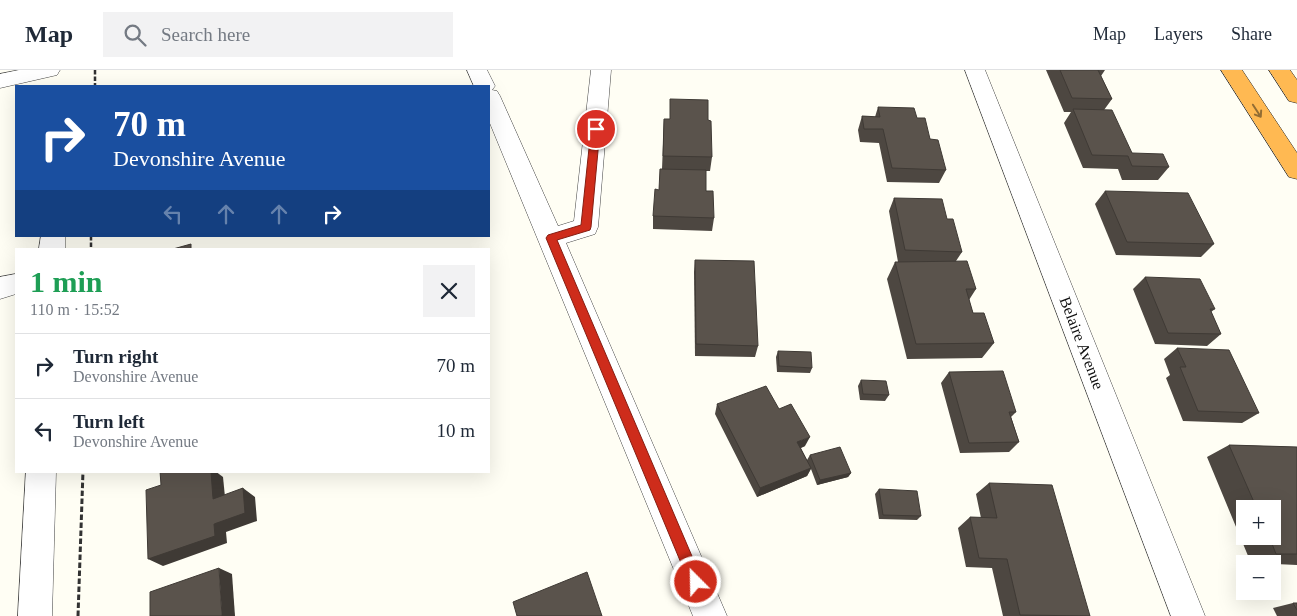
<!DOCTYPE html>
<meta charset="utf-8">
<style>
:root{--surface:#fff;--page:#f2f2f3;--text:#1f2937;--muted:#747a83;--line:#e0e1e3}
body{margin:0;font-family:"Times New Roman",serif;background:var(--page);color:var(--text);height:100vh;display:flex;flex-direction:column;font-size:19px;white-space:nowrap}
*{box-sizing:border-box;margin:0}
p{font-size:16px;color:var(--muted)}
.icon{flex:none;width:28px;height:28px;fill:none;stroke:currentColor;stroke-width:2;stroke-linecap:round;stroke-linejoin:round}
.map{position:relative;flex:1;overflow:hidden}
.drawer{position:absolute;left:15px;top:178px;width:475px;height:225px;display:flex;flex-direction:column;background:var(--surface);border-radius:0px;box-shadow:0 5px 20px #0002}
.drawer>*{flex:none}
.hud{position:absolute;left:15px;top:15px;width:475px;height:152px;border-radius:0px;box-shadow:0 5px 20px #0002;background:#1a4fa0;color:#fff;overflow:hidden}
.controls{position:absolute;left:1236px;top:430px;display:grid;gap:10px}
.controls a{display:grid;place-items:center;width:45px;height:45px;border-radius:0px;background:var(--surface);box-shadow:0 5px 20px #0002;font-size:25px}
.pin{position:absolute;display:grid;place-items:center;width:42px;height:42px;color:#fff;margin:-21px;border:2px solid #fff;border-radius:50%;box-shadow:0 1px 5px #0007}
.me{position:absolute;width:55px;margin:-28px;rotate:337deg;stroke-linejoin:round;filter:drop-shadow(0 0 4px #0008)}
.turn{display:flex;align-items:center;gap:18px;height:105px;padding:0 15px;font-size:22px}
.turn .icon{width:65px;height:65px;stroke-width:2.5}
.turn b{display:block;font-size:35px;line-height:42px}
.lanes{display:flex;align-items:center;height:48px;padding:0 15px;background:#0003;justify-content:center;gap:25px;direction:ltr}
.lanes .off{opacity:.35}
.round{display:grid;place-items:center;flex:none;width:52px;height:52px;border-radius:0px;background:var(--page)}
.headline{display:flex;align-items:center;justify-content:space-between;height:85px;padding:0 15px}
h1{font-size:30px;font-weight:700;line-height:38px;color:#1e9e55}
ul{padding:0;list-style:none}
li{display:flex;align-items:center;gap:15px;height:65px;padding:0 15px;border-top:1px solid var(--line)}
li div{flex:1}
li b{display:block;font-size:19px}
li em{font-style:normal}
header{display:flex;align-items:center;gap:30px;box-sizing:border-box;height:70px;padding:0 25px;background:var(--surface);border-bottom:1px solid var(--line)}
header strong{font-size:24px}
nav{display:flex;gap:28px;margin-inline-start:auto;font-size:18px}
.search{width:350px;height:45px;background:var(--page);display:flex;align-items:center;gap:12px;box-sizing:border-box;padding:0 18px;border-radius:0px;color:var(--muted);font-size:19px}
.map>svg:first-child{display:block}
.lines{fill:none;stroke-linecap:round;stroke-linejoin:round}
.minor-casing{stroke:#434343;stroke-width:1}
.highway-casing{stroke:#212121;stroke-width:1}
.path-far1{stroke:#323232;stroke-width:2.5;stroke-dasharray:4.5 2;stroke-linecap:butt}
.path{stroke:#323232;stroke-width:3;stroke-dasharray:5.5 2.5;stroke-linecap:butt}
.minor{fill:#fff;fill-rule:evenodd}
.highway{fill:#ffb952;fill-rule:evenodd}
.wall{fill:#4d4741;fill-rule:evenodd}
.shaded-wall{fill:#3f3a35}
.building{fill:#5a534c;stroke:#3f3a35}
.oneway{stroke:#936d34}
.route{fill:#ce2c1b;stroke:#861d12}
.labels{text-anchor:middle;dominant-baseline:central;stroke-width:5;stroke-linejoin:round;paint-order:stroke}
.street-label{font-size:16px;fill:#101010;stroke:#fff}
</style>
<header>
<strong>Map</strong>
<div class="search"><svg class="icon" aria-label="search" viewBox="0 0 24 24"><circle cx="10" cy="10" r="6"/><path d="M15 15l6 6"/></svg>Search here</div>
<nav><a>Map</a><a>Layers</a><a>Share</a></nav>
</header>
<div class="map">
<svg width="1297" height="546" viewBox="0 0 1297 546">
<rect width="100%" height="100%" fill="#fffef4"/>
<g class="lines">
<!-- minor casing -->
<g class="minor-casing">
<g id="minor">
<polygon points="19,0 60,0 57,5 0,18 0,4"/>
<polygon points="467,0 487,0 495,16 492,20 497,21 500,26 558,156 574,151 591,0 611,0 598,157 595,164 566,173 727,546 693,546 489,51 489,16 474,16"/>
<polygon points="965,0 985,0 1205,546 1171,546"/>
<polygon points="41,166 65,166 65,179 39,179"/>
<polygon points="16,204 16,224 0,229 0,207"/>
<polygon points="26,401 56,401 52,546 18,546"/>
</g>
</g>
<!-- highway casing -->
<g class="highway-casing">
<g id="highway">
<polygon points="1221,0 1242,0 1297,83 1297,109 1289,107"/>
<polygon points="1269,0 1290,0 1297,10 1297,33 1289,31"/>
</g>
</g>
<!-- path-far1 -->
<g class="path-far1">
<polyline points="95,0 95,16"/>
<polyline points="91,166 91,179"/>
</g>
<!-- path -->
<polyline class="path" points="78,546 83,401"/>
<!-- minor -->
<use href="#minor" class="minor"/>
<!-- highway -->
<use href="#highway" class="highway"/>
</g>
<!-- wall -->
<g class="wall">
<polygon points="1046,0 1105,0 1101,6 1112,29 1104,40 1132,83 1169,97 1158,110 1122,110 1118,99 1083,98 1064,53 1071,42 1064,42"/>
<polygon points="878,37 917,48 930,69 946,100 939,113 887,112 879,73 860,72 858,60 862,46 875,47"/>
<polygon points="664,49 708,50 712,87 710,101 706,101 706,121 714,148 712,161 653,159 653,146 659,120 662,99"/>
<polygon points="1105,121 1214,174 1201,187 1116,185 1095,134"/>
<polygon points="894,128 947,149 962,182 956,191 976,219 969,230 973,243 994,273 982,288 907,289 887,209 895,192 898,192 889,141"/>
<polygon points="695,190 758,276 755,287 695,286 694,202"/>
<polygon points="1145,207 1215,239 1211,242 1221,264 1207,276 1155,274 1133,219"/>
<polygon points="1177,278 1259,343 1242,353 1183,351 1166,308 1170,305 1164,289"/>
<polygon points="778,281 812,298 810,303 777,302 776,287"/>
<polygon points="949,302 1016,342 1011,347 1019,372 1009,382 960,383 941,313"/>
<polygon points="861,310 889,325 885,331 860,330 858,316"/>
<polygon points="717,334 779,339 805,376 801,378 807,390 810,385 851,403 848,407 817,415 811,399 807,406 757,427 715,344"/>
<path d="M1229,375L1297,377V495L1251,493L1207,387ZM1245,439H1272V466H1245Z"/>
<polygon points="989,413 1090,546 1003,546 992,498 966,497 958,458 970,447 981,448 976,424"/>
<polygon points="879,419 921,446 917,450 879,449 875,424"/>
<polygon points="1293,533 1297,533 1297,546 1277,546 1273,538"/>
</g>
<!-- shaded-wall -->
<g class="shaded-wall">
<polygon points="810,367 805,376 793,381 797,372"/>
<polygon points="811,398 807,406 757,427 760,418"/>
<polygon points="203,401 215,401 223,407 226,437 213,429"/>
<polygon points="851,403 848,407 817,415 820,410"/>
<polygon points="243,418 255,427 257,451 226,462 227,473 163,496 148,489 214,454"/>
<polygon points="219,498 232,504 235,546 222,546"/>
</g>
<!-- building -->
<g class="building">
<polygon points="1060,0 1098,0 1112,29 1072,28"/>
<polygon points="670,29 708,30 708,50 711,51 712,87 663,86 664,49 670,49"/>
<polygon points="878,37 914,38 917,48 925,48 930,69 938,70 946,100 892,98 883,59 864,59 862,46 880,47"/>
<polygon points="1073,39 1112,40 1132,83 1163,84 1169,97 1132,96 1128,86 1092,85"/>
<polygon points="660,99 706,100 706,121 713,121 714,148 653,146 655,119 659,120"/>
<polygon points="1105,121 1188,123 1214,174 1127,172"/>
<polygon points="894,128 942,129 947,149 953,149 962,182 905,180"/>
<polygon points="191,174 191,179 173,179"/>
<polygon points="695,190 754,191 758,276 696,274"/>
<polygon points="967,191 976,219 966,219 973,243 984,243 994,273 916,274 895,192"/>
<polygon points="1145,207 1200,209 1215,239 1210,239 1221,264 1168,263"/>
<polygon points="1177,278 1229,280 1259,343 1198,341 1180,297 1186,297"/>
<polygon points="778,281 811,282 812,298 779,296"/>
<polygon points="1003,301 1016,342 1009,342 1019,372 969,373 949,302"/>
<polygon points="861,310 886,311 889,325 863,324"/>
<polygon points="766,316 779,339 791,334 810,367 797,372 811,398 760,418 717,334"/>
<polygon points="1229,375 1297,377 1297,484 1276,484 1269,466 1272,466 1272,439 1257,439"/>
<polygon points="840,377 851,403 820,410 810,385"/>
<polygon points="160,401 211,401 213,429 243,418 245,443 214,454 215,466 148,489 146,420 161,415"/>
<polygon points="989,413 1052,415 1090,546 1020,545 1007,489 979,488 970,447 997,448"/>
<polygon points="879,419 917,421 921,446 883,445"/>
<polygon points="219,498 222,546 150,546 150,522"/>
<polygon points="587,502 602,546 517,546 513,532"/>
<polygon points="1293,533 1297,533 1297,540"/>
</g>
<!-- one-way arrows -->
<defs><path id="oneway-shaft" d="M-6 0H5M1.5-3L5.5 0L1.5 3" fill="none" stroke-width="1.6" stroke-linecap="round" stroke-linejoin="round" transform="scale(1.25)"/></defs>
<use class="oneway" href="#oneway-shaft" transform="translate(1257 41) rotate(57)"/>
<!-- route -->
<polygon class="route" points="596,56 600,59 591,157 590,160 557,170 703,512 701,517 696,519 691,517 546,168 548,165 581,155 591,59"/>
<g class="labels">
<!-- street labels -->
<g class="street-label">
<text transform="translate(1082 273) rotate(69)">Belaire Avenue</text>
</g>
</g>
</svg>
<div class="controls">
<a>+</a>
<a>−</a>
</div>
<div class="pin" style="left:596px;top:59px;background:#d93025"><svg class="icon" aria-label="arrive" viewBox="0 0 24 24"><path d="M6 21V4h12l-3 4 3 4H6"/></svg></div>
<svg class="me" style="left:696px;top:512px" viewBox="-20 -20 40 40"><circle r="17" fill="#ce2c1b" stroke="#fff" stroke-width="3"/><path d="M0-11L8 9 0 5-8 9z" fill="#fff"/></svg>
<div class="hud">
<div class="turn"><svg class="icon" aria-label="right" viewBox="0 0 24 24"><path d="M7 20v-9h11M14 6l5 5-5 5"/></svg><div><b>70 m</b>Devonshire Avenue</div></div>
<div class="lanes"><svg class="icon off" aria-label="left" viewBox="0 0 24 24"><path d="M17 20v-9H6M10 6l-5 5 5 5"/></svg><svg class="icon off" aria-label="ahead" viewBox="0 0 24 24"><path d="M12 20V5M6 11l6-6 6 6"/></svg><svg class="icon off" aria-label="ahead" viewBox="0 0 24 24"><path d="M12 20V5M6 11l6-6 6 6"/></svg><svg class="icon" aria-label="right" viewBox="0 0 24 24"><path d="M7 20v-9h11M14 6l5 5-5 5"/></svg></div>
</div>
<section class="drawer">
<div class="headline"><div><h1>1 min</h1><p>110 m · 15:52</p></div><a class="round"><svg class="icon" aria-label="close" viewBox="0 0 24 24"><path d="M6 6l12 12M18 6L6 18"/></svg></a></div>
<ul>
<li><svg class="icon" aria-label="right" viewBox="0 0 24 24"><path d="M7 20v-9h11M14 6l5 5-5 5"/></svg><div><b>Turn right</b><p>Devonshire Avenue</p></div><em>70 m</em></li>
<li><svg class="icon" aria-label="left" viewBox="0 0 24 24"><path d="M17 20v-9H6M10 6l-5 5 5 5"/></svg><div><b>Turn left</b><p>Devonshire Avenue</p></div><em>10 m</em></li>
</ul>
</section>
</div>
